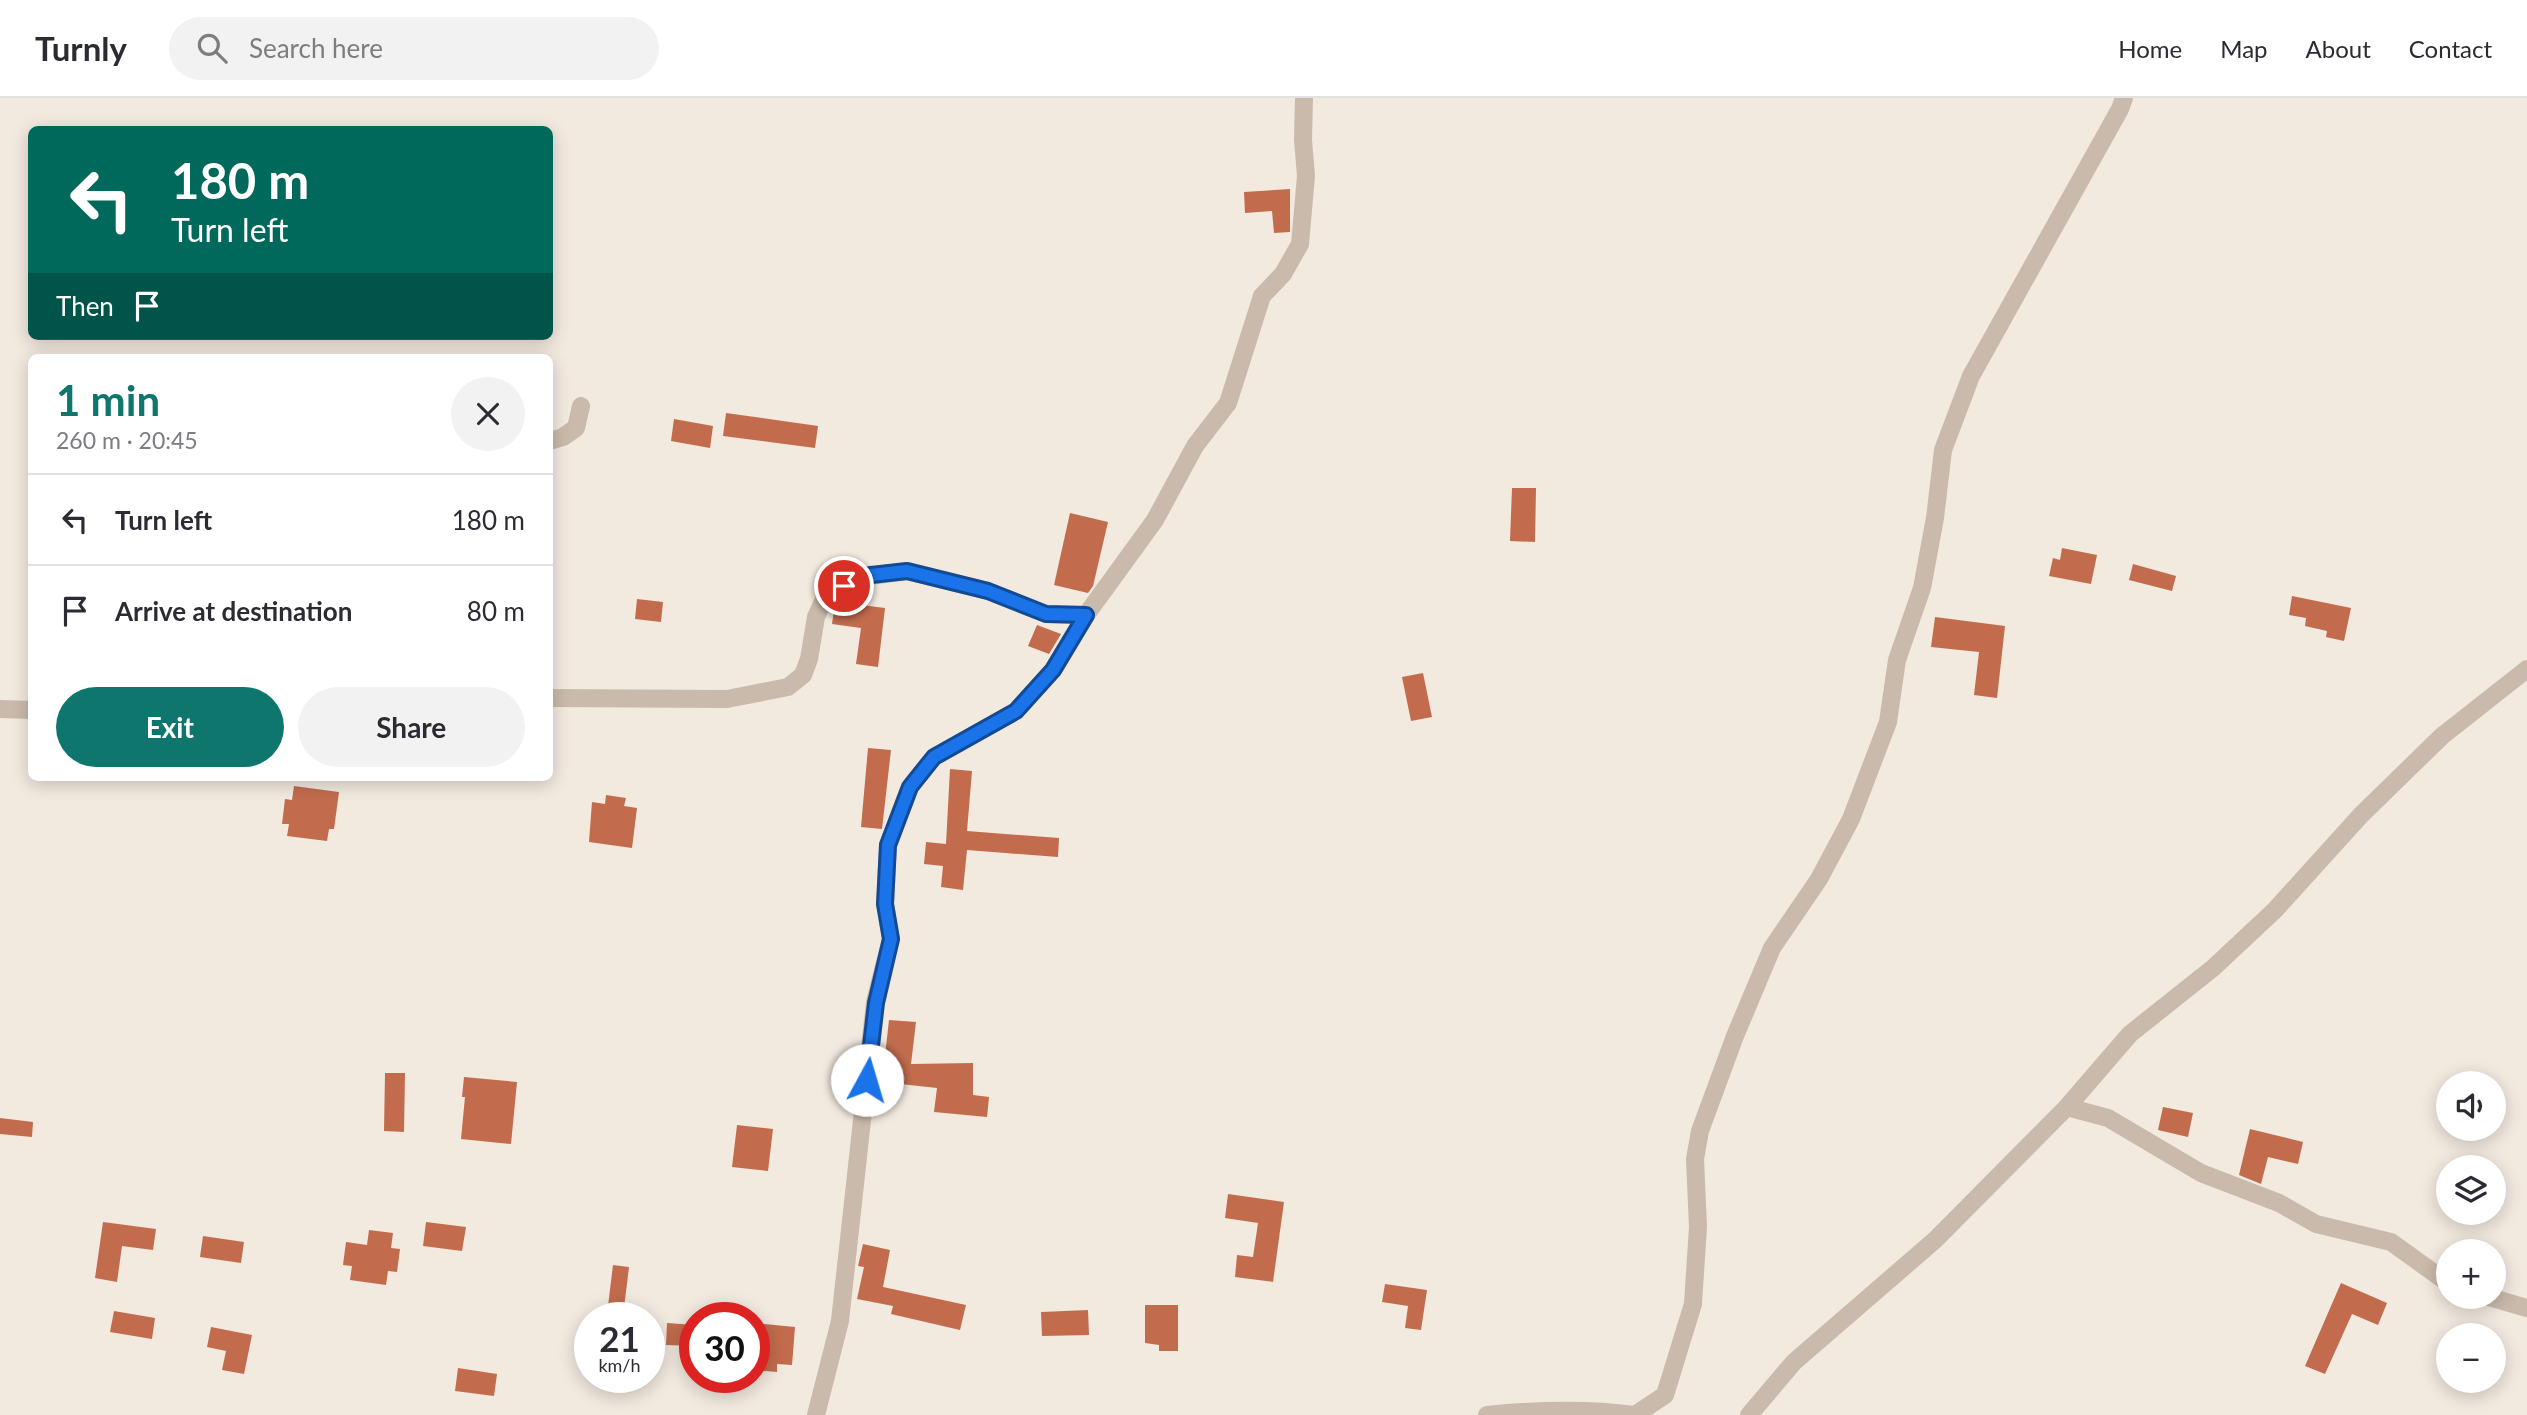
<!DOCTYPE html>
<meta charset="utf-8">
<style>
:root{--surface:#fff;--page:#f2f2f3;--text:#2b2b33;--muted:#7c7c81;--line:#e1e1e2;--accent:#0f766e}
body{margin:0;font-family:Lato,sans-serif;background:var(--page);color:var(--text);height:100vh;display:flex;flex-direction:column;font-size:26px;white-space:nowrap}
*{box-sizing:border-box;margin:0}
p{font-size:23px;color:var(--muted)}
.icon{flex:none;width:38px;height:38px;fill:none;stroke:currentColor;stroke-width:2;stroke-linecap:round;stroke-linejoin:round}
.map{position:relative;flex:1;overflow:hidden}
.panel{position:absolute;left:28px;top:256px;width:525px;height:427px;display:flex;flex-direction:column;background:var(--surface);border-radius:10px;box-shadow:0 4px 18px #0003}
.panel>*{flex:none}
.guide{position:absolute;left:28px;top:28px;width:525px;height:214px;border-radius:10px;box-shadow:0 4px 18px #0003;background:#00695c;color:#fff;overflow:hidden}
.buttons{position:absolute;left:2436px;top:973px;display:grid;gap:14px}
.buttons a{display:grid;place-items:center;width:70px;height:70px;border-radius:50%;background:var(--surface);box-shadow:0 4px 18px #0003;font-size:35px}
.speed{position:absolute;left:574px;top:1204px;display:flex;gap:14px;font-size:35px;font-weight:700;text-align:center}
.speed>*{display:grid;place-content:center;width:91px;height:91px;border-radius:50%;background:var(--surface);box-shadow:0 4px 18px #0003;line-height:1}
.speed small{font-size:18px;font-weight:400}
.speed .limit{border:10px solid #d22;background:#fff;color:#111}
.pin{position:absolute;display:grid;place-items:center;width:60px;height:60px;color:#fff;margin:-30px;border:4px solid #fff;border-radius:50%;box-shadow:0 2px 7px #0007}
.me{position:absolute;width:77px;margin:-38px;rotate:6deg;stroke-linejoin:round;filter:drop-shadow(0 0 5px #0008)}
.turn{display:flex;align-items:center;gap:24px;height:147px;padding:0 28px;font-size:32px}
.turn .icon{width:91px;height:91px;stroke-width:2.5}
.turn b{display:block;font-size:49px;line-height:60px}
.then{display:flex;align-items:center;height:66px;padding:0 28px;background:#0003;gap:14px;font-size:26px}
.round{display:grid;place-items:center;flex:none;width:74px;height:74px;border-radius:37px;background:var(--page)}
.summary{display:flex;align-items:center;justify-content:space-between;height:119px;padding:0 28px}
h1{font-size:42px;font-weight:700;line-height:52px;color:var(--accent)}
.button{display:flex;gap:14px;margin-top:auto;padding:14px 28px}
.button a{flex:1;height:80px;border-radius:42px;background:var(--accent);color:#fff;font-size:28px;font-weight:700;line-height:80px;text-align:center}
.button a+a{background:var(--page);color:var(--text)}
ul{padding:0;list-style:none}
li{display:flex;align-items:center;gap:21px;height:91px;padding:0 28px;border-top:2px solid var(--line)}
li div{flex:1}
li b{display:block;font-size:26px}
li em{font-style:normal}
header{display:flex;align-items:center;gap:42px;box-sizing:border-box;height:98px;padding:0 35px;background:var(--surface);border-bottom:2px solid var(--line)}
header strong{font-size:33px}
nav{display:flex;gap:38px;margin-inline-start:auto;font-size:24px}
.search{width:490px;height:63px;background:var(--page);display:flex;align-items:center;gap:18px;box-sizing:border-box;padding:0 24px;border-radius:38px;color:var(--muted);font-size:26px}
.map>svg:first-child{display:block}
.building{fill:#c26c4d}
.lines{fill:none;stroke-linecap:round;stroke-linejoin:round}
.minor{stroke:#cabaab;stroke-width:18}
.route-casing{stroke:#114b97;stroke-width:18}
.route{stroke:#1a73e8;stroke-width:12}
</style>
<header>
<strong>Turnly</strong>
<div class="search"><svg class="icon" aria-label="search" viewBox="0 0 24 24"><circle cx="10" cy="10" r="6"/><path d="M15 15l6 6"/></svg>Search here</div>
<nav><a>Home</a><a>Map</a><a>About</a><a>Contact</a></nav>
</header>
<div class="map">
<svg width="2527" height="1317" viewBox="0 0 2527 1317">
<rect width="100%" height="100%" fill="#f2e9df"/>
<!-- building -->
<g class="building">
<polygon points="1290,91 1290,134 1274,135 1272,113 1245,115 1244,94"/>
<polygon points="726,315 818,328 815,350 723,338"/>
<polygon points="674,321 713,328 710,350 671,343"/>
<polygon points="1512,390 1536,390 1535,444 1510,443"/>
<polygon points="1070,415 1108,424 1093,488 1088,495 1054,487"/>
<polygon points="2062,450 2097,457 2091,486 2049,478 2053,460 2060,462"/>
<polygon points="2133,466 2176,478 2172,493 2129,482"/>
<polygon points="2292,498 2351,510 2344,543 2326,539 2327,533 2305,528 2306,520 2289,517"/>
<polygon points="637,501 663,504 661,524 635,521"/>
<polygon points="837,504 885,510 878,569 856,566 861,530 832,526 835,505"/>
<polygon points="1935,519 2005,528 1997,600 1974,597 1979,554 1931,549"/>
<polygon points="1037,527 1061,536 1049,556 1028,548"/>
<polygon points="1423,575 1432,619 1411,623 1402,579"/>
<polygon points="868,650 891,652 882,731 861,729"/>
<polygon points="950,671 972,673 967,733 1059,740 1058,759 967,752 963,792 941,789 943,768 924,766 926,744 946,746"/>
<polygon points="294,688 339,694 334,731 329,731 327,743 287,738 289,726 282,726 285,701 292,702"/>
<polygon points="606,697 626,700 624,708 637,710 632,750 589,744 592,704 605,706"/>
<polygon points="889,922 916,924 911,966 973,965 973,997 989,999 987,1019 934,1014 937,990 882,984"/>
<polygon points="385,975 405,975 404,1034 384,1033"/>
<polygon points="464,979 517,984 511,1046 461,1041 465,999 462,999"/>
<polygon points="2163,1009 2193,1015 2188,1039 2158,1032"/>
<polygon points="0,1020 33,1024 32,1039 0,1036"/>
<polygon points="737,1027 773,1031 768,1073 732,1069"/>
<polygon points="2250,1031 2303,1044 2298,1066 2268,1059 2261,1086 2239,1077"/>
<polygon points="1228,1096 1284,1104 1273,1184 1235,1179 1237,1157 1253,1159 1258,1125 1225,1120"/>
<polygon points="103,1124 156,1131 153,1152 122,1148 117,1184 95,1180"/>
<polygon points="426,1124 466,1129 462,1153 423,1148"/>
<polygon points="369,1132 393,1135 391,1150 400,1151 397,1174 388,1173 386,1187 350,1182 352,1168 343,1167 346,1144 367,1147"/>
<polygon points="203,1138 244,1144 241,1165 200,1159"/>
<polygon points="863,1146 890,1152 883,1189 966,1207 960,1232 891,1216 893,1208 857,1201 864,1169 858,1168"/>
<polygon points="613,1167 629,1169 624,1210 608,1208"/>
<polygon points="2341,1185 2387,1205 2378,1227 2352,1216 2325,1276 2305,1268"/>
<polygon points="1385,1186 1427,1192 1421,1232 1405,1230 1408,1208 1382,1204"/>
<polygon points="1145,1207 1178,1207 1178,1253 1159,1253 1159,1247 1145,1245"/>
<polygon points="1088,1212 1089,1237 1042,1238 1041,1214"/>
<polygon points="114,1213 155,1220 152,1241 110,1234"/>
<polygon points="667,1225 695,1227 695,1248 666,1247"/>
<polygon points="754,1225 795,1229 792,1267 777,1266 777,1274 754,1272"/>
<polygon points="211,1229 252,1237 244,1276 222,1272 226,1253 207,1249"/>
<polygon points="458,1270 497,1276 494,1298 455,1293"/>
</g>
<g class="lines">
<!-- minor -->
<g class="minor">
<polyline points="550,343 563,339 576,330 581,308"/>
<polyline points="550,600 727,601 788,589 803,577 809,561 816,519 826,497 862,479 907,473 988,493 1046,516 1086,517"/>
<polyline points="0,611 32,612"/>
<polyline points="2067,1009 2108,1020 2201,1075 2279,1105 2316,1126 2391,1144 2448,1185"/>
<polyline points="2489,1199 2527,1210"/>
<polyline points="816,1317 840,1223 875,904 891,841 885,806 888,747 910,689 934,659 1016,613 1053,572 1086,517 1155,422 1195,348 1228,305 1262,198 1283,176 1300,146 1306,78 1303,42 1304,0"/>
<path d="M1487,1317C1536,1312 1584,1310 1634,1317"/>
<polyline points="1635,1317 1665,1297 1693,1206 1698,1129 1695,1061 1700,1033 1735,938 1772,850 1819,781 1851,721 1888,624 1897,562 1922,490 1935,420 1943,352 1971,278 2120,11 2124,0"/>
<polyline points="1749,1317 1794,1264 1935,1142 2067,1009 2130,936 2213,870 2275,812 2361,717 2442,638 2527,571"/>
</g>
</g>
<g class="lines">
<!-- route casing -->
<g class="route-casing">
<polyline id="route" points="844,488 862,478 907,473 988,493 1046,516 1086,517 1053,572 1016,613 934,659 910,689 888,747 885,806 891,841 876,905 867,982"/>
</g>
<!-- route -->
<use href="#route" class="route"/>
</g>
</svg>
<div class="buttons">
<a><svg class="icon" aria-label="sound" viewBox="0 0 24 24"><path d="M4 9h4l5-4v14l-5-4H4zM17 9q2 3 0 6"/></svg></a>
<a><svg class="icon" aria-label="layers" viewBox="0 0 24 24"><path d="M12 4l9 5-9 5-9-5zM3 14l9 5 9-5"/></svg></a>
<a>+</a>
<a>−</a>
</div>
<div class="speed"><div>21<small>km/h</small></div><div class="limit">30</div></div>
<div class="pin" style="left:844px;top:488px;background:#d93025"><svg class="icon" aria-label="arrive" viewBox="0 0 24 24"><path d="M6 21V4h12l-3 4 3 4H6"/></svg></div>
<svg class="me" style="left:867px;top:982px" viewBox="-20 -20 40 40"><circle r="19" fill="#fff"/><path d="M0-13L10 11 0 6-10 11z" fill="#1a73e8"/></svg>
<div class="guide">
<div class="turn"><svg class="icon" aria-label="left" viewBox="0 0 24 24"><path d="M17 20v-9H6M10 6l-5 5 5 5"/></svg><div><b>180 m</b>Turn left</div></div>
<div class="then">Then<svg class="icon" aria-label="arrive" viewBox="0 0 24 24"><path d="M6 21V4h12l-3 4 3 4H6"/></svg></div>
</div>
<section class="panel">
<div class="summary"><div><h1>1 min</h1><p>260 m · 20:45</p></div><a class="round"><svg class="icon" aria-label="close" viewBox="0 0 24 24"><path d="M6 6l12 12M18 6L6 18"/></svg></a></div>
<ul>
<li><svg class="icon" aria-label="left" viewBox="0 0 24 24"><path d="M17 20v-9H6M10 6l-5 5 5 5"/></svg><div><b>Turn left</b></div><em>180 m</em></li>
<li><svg class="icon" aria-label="arrive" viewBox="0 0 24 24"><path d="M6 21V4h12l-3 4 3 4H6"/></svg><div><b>Arrive at destination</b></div><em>80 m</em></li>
</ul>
<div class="button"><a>Exit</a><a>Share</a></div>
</section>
</div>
